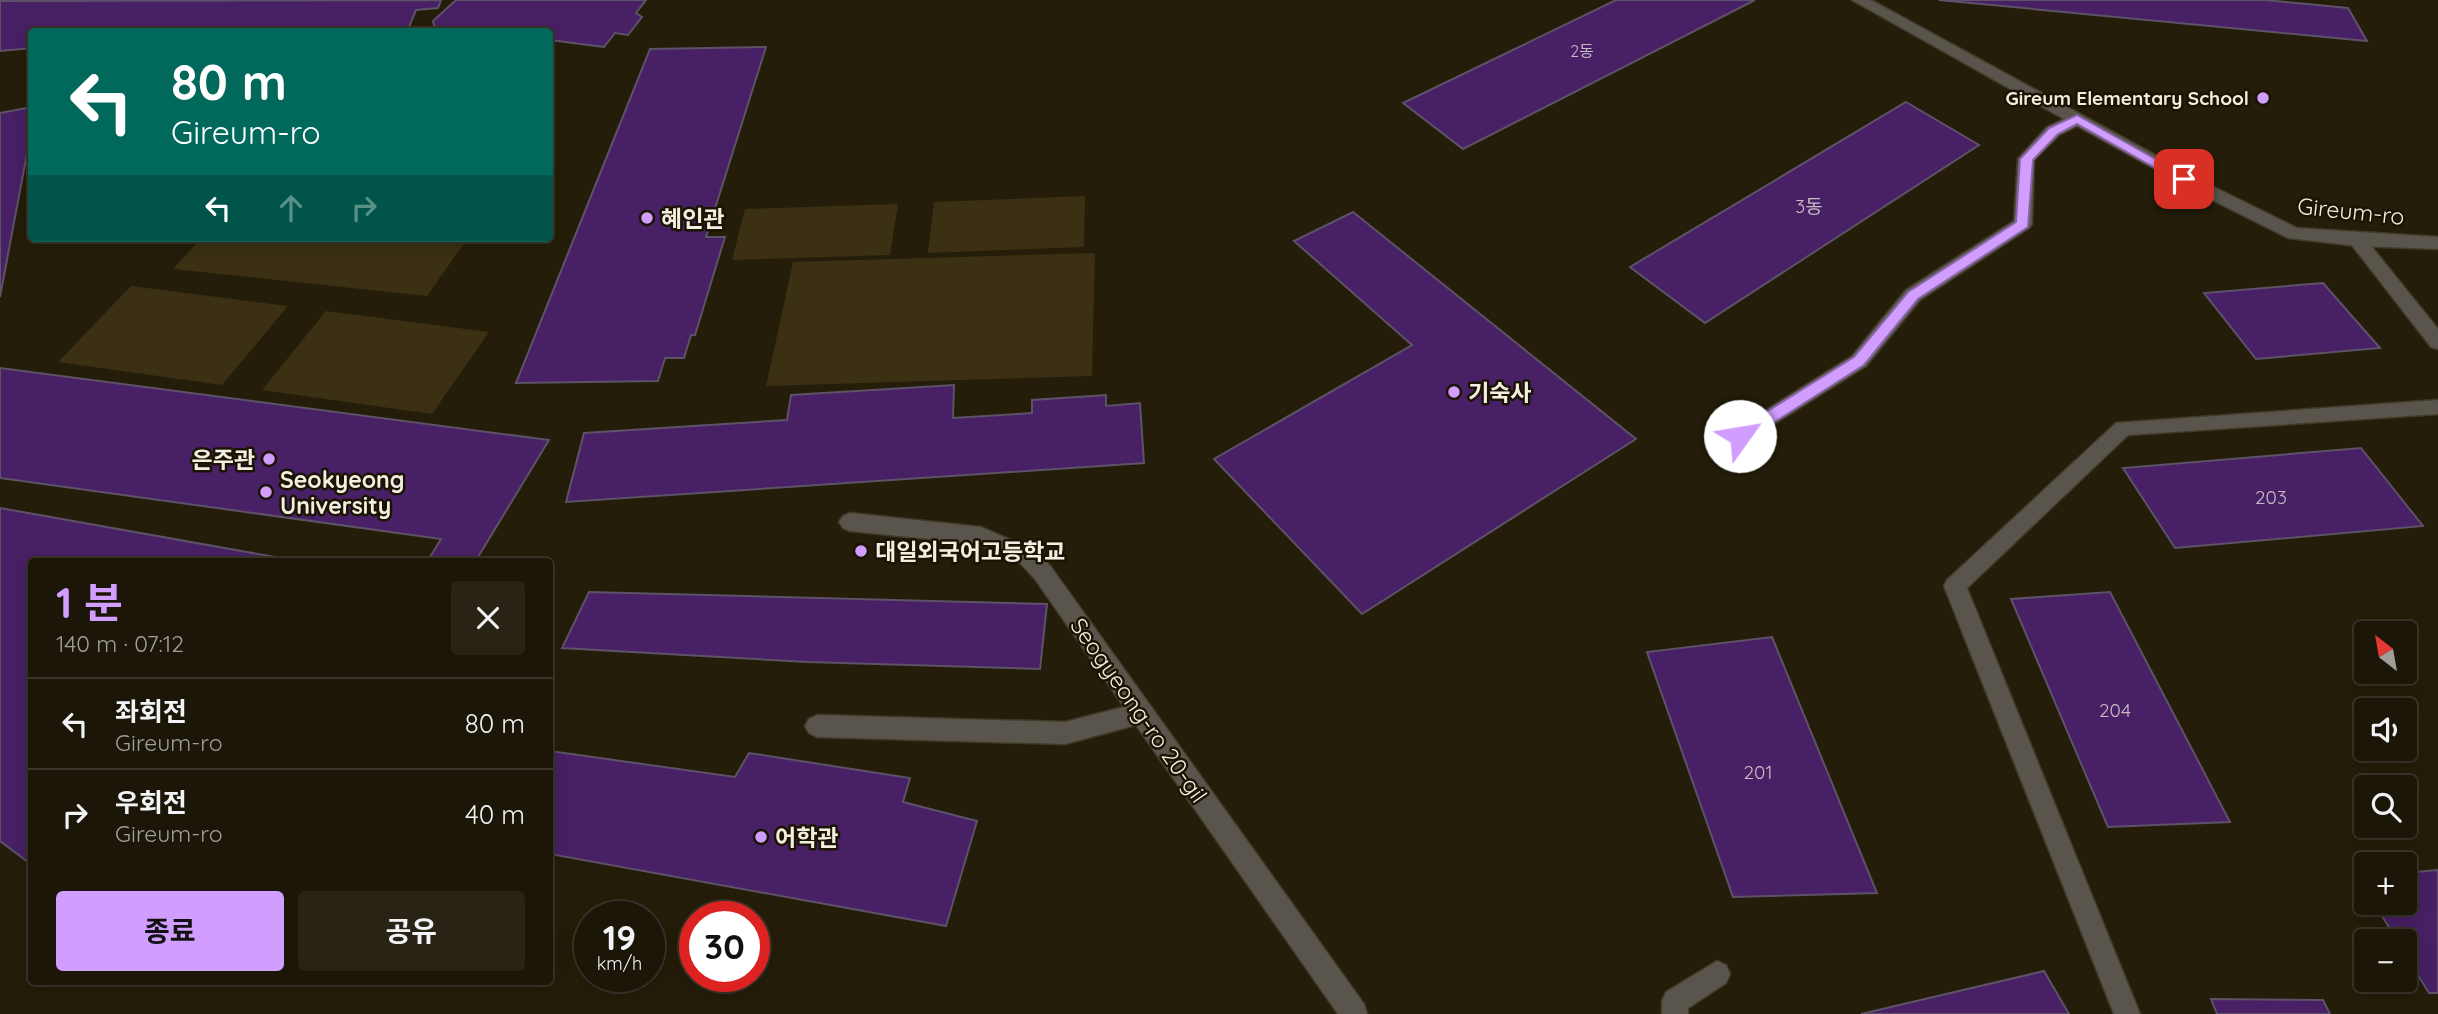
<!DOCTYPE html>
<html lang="ko">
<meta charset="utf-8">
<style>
:root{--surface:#1b1607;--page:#282315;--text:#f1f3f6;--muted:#a09f9b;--line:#393528;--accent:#d19dfe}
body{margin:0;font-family:Quicksand,"Noto Sans KR",sans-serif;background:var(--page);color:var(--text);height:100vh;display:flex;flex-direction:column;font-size:26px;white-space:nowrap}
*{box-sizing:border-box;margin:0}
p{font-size:23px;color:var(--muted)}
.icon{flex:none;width:38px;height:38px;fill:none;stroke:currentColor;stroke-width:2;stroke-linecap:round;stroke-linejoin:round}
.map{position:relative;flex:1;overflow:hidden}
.panel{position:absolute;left:28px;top:558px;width:525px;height:427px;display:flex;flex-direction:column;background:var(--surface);border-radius:7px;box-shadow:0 4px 18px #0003,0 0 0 2px var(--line)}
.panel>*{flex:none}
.hud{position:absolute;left:28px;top:28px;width:525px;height:214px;border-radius:7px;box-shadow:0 4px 18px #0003,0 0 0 2px var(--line);background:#00695c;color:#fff;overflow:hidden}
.needle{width:46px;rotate:329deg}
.fabs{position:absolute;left:2354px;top:621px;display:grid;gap:14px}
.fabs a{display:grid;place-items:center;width:63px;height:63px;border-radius:7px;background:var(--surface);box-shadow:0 4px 18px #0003,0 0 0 2px var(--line);font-size:35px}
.speed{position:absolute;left:574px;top:901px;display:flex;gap:14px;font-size:35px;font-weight:700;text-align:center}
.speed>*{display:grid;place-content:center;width:91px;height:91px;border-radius:50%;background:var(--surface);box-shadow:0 4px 18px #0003,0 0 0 2px var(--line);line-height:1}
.speed small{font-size:18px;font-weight:400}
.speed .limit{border:10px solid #d22;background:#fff;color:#111}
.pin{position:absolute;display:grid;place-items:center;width:60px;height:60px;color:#fff;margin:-30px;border-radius:14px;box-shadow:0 4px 10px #0006}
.me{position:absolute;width:77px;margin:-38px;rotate:58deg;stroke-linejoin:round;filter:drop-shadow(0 0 5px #0008)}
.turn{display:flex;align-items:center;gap:24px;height:147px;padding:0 28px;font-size:32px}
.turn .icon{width:91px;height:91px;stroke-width:2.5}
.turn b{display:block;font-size:49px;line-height:60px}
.lanes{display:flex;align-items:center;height:66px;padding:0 28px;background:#0003;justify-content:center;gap:35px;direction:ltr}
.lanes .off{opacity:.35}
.round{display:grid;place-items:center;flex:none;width:74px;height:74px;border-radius:7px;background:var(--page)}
.head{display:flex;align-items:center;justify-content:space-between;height:119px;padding:0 28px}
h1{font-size:42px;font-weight:700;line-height:52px;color:var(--accent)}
.cta{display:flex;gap:14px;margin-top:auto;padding:14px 28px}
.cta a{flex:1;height:80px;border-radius:7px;background:var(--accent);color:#111;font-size:28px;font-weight:700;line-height:80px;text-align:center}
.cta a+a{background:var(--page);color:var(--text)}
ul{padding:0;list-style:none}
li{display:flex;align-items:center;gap:21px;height:91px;padding:0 28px;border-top:2px solid var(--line)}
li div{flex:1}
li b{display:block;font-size:26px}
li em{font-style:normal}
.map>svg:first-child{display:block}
.green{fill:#3b3013}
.building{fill:#482065;stroke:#5d5267;stroke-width:2}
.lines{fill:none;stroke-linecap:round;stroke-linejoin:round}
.lane-casing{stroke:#413a27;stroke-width:3}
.street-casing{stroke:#413a27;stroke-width:3}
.lane{fill:#59554c;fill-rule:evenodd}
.street{fill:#59554c;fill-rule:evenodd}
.route{fill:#d19dfe;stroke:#8866a5;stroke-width:2}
.poi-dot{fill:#d19dfe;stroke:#1b1402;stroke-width:2.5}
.labels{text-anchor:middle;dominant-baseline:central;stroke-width:5;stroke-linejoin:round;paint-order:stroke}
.far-number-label{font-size:16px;fill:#c8bac3}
.far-poi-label{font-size:19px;font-weight:bold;fill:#f3eee2;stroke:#1b1402;text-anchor:end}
.number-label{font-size:19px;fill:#c8bac3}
.street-label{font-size:23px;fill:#f3eee2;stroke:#1b1402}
.poi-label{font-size:23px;font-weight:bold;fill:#f3eee2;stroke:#1b1402;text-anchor:start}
</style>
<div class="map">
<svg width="2438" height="1014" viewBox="0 0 2438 1014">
<rect width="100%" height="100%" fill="#241d09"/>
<!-- green -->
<g class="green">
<polygon points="1085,196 1084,247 928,253 934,202"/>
<polygon points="898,204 890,255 732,260 745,209"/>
<polygon points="201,238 468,238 427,296 173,269"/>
<polygon points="1095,253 1092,376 766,386 793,262"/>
<polygon points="131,286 288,306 222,385 58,362"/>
<polygon points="326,311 489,332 432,414 262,390"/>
</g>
<!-- building -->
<g class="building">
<polygon points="441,0 438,8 416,10 409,27 353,32 333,32 332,28 279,32 32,32 32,48 0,51 0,1"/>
<polygon points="456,0 646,0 636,13 642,17 628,35 615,33 604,47 550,40 550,32 436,32 433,21"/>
<polygon points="1616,0 1755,0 1463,149 1403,103"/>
<polygon points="1939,0 2266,0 2348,8 2367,41"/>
<polygon points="766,47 706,237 725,237 695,335 691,335 684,358 665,358 658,381 516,383 650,49"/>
<polygon points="1906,102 1979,145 1705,323 1630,267"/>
<polygon points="32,107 32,127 0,297 0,113"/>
<polygon points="1353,212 1636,439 1362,614 1214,459 1412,345 1294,241"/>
<polygon points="2323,283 2380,348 2256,359 2204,293"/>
<polygon points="0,368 549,440 475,562 427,562 441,539 0,478"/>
<polygon points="954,385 953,418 1032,413 1032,400 1106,395 1106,406 1140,403 1144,463 566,502 584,433 787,420 791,395"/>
<polygon points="2361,448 2423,526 2175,548 2123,468"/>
<polygon points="0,508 303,562 32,562 32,865 0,841"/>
<polygon points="589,592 1047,604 1040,669 807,662 562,648"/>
<polygon points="2110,592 2230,822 2108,827 2011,599"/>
<polygon points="1772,637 1877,893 1733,897 1647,652"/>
<polygon points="550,751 735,777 749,753 910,778 903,802 977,821 946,926 550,854"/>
<polygon points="2438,870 2438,993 2429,993 2404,953 2404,942 2398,942 2374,903 2404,903 2404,873"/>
<polygon points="2044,971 2069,1014 1861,1014"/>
<polygon points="2211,999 2323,1000 2330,1014 2217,1014"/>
</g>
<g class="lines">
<!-- lane casing -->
<g class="lane-casing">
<g id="lane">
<polygon points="2357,234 2363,236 2438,329 2438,349 2431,347 2351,244 2348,240"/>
<polygon points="2438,400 2438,414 2128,435 1967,588 2140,1014 2114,1014 1944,586 1947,580 2116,423"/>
</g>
</g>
<!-- street casing -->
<g class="street-casing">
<g id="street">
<polygon points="1852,0 1871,0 2212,186 2297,228 2438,237 2438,249 2357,246 2288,238 2200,194 2077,126 2059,135 2034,160 2032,224 2029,228 1920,300 1866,366 1747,441 1740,444 1733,441 1730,436 1733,431 1852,356 1906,290 2014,221 2018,159 2047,127 2064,119"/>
<polygon points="850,513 981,527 1036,551 1051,567 1364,1004 1367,1014 1338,1014 1136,725 1065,744 817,737 809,733 805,726 809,719 817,715 1065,722 1124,707 1035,579 1020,563 978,544 850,531 843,528 839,522 843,516"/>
<polygon points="1717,961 1726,965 1730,974 1726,983 1688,1008 1688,1014 1662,1014 1662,1001 1666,992"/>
</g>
</g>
<!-- lane -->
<use href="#lane" class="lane"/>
<!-- street -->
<use href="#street" class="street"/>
</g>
<!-- route -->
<polygon class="route" points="2077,115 2191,179 2189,182 2180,182 2077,124 2058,134 2033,160 2028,227 1918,299 1864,365 1745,441 1734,441 1732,436 1734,432 1854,357 1908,292 2016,222 2020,159 2049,128"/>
<!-- markers -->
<g class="poi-dot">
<circle cx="2263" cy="98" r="7"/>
<circle cx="647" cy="218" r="7"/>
<circle cx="1454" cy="392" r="7"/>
<circle cx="269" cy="459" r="7"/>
<circle cx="266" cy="492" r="7"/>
<circle cx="861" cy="551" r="7"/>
<circle cx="761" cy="837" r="7"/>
</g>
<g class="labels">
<!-- far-number labels -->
<g class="far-number-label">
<text x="1582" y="51">2동</text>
</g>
<!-- far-poi labels -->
<g class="far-poi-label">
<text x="2249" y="98">Gireum Elementary School</text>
</g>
<!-- number labels -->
<g class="number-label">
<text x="1809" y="206">3동</text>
<text x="2271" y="497">203</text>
<text x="2115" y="710">204</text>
<text x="1758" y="772">201</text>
</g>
<!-- street labels -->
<g class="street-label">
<text transform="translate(2351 211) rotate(6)">Gireum-ro</text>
<text transform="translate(1139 710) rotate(55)">Seogyeong-ro 20-gil</text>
</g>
<!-- poi labels -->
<g class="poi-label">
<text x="661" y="218">혜인관</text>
<text x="1468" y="392">기숙사</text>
<text x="255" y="459" text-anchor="end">은주관</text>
<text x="280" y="479">Seokyeong<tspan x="280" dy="26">University</tspan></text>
<text x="875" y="551">대일외국어고등학교</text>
<text x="775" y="837">어학관</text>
</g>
</g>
</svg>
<div class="fabs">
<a><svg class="needle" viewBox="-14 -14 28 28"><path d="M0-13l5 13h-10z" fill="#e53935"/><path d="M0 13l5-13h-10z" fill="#a09f9b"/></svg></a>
<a><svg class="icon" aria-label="sound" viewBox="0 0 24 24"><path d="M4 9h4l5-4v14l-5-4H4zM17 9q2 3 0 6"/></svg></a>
<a><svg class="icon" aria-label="search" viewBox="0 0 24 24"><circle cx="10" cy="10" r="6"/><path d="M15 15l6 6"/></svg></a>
<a>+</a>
<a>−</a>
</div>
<div class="speed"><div>19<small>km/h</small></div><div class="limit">30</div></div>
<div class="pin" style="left:2184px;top:179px;background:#d93025"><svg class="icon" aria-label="arrive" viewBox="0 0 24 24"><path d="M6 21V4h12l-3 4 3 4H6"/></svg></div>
<svg class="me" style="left:1740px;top:436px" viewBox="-20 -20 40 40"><circle r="19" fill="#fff"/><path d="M0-13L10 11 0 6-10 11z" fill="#d19dfe"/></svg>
<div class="hud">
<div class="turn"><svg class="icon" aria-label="left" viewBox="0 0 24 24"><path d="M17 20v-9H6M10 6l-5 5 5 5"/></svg><div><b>80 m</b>Gireum-ro</div></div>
<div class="lanes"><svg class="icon" aria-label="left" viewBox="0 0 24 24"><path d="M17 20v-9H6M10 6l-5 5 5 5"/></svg><svg class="icon off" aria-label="ahead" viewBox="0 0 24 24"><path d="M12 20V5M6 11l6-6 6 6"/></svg><svg class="icon off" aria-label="right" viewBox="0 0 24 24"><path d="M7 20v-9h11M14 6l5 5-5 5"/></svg></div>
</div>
<section class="panel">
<div class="head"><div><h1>1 분</h1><p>140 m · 07:12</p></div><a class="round"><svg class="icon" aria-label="close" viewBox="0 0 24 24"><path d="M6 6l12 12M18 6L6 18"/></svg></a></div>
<ul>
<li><svg class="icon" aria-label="left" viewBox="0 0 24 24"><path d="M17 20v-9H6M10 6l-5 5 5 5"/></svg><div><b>좌회전</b><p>Gireum-ro</p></div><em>80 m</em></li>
<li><svg class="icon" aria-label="right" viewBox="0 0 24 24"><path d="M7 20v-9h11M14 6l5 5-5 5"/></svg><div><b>우회전</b><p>Gireum-ro</p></div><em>40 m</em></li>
</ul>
<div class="cta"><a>종료</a><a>공유</a></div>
</section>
</div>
